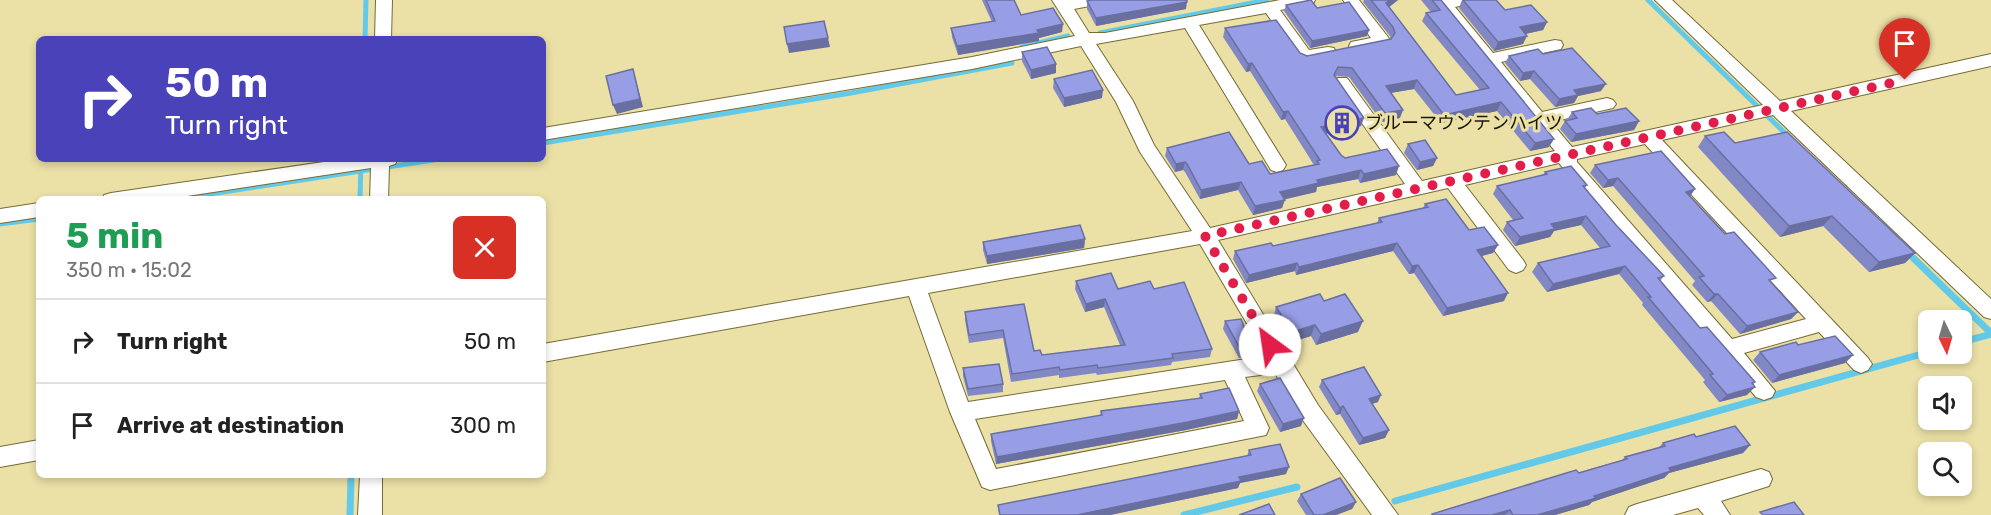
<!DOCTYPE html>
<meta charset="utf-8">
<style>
:root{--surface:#fff;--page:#f6f6f6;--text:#222;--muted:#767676;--line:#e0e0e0}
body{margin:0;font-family:Rubik,"Noto Sans JP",sans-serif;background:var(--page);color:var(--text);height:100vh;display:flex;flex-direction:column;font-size:22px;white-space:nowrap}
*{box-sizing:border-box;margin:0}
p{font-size:20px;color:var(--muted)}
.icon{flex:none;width:33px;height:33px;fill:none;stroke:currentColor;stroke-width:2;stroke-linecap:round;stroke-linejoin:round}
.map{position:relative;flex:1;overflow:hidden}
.panel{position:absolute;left:36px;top:196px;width:510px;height:282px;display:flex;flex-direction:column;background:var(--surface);border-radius:9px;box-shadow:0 3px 9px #0003}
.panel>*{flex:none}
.hud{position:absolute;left:36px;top:36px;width:510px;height:126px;border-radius:9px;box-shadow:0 3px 9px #0003;background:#4942b8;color:#fff;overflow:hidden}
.needle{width:39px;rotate:175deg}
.controls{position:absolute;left:1918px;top:310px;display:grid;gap:12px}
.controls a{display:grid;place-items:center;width:54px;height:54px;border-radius:9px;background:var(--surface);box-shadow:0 3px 9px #0003;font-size:30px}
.pin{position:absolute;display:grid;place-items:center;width:51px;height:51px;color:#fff;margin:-62px -26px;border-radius:50% 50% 50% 0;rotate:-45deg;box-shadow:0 0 6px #0007}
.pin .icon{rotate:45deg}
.me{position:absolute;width:66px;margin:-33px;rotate:329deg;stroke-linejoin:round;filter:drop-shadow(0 0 4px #0008)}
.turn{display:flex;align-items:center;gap:21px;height:126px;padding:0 30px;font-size:27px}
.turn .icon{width:78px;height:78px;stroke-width:2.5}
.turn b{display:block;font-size:42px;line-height:51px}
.round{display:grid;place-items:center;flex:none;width:63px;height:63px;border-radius:9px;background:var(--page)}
.headline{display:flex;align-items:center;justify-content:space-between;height:102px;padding:0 30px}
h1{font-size:36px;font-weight:700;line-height:45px;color:#1e9e55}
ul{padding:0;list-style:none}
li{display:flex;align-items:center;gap:18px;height:84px;padding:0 30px;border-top:2px solid var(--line)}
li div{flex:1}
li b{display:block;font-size:22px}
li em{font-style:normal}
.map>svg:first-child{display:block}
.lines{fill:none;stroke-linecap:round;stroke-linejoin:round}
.stream-far1{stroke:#62cae8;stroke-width:5}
.stream{stroke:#62cae8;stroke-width:7}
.minor-casing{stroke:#756b34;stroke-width:2}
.minor{fill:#fff;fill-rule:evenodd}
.wall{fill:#8288c6}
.shaded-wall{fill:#6a6fa1}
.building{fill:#979ee6;stroke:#6a6fa1;stroke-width:1.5}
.route{stroke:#e11d48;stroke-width:10;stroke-dasharray:0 18}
.labels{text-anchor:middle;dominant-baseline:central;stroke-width:6;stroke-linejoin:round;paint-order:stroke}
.poi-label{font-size:18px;fill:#1a1602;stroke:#ebe0a6;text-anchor:start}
</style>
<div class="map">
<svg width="1991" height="515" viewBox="0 0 1991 515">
<rect width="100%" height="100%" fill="#ebe0a6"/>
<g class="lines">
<!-- stream-far1 -->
<g class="stream-far1">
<polyline points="1648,0 1788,136"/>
<polyline points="1100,33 1267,0"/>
<polyline points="365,39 366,0"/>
<polyline points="1022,47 1068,36"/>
<polyline points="543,143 851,93 1012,63"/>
<polyline points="170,200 440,159"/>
<polyline points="360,200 361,159"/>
<polyline points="0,224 39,219"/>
</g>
<!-- stream -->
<g class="stream">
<polyline points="1907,252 1991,333"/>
<polyline points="1962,342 1991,334"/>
<polyline points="1395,501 1929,352"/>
<polyline points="350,515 351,476"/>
<polyline points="1184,515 1297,487"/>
</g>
<!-- minor casing -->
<g class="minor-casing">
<g id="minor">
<polygon points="376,0 392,0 391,39 375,39"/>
<path d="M1052,0H1102L1100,4L1074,9L1089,33H1105L1280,0H1315L1313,4L1280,10L1309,50L1328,47L1334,48L1336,52L1334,56L1305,62L1299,60L1266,13L1199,25L1286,165L1283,170L1277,172L1271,170L1185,28L1096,44L1133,101L1154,145L1210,228L1405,184L1333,82L1335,78H1347L1422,181L1555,151L1438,8L1436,4L1440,0H1470L1468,4L1455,7L1493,53L1555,40L1561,41L1563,45L1561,49L1501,62L1542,112L1607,98L1613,100L1616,104L1613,108L1551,122L1572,147L1763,105L1655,0H1672L1780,101L1991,54V66L1791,111L1991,299V319L1984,317L1773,115L1662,140L1868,358L1872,364L1868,370L1861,373L1854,370L1819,332L1744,353L1775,391L1772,397L1764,400L1756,397L1559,163L1465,185L1523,260L1526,265L1523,270L1516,273L1509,270L1448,188L1218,240L1318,405L1398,515H1372L1302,419L1275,373L1245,377L1269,428L1266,435L990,490L982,487L950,412L909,296L543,362V344L1192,231L1140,152L1116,102L1081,46L972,69L543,140V128L972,57L1075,36ZM1645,144L1806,319L1732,339L1577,162V159ZM1200,244L1266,356L968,402L928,293ZM1225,380L1244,421L996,469L975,419Z"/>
<polygon points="1343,0 1359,0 1388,37 1390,41 1388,45 1357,51 1351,50 1349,46 1351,42 1371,38"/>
<polygon points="344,159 398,159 395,164 389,166 388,200 370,200 371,168 161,200 102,200 104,195 111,193"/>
<polygon points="39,203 39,217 0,223 0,209"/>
<polygon points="39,440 39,460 0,467 0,447"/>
<polygon points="1761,469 1769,472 1772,479 1769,486 1721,501 1730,515 1704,515 1698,508 1673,515 1625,515 1629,507 1637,504"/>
<polygon points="360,476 382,476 382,515 358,515"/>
</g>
</g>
<!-- minor -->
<use href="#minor" class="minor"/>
</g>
<!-- wall -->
<g class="wall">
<polygon points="982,0 1014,0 1021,15 1062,32 1039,38 1039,41 958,55 952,37 951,28 992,22"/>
<polygon points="1364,0 1398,0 1389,7 1456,95 1480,90 1422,21 1426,13 1431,12 1421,0 1441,0 1549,147 1530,151 1497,111 1441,123 1414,89 1391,93 1400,118 1382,122 1349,77 1335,76 1361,126 1326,134 1341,155 1345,158 1396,175 1360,183 1358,179 1317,187 1316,192 1284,199 1282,208 1253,215 1238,190 1200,199 1185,172 1183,170 1175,172 1165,156 1167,148 1249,164 1270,174 1314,165 1285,119 1281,120 1250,71 1246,72 1223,37 1225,28 1307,56 1391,39 1390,36 1363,2"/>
<polygon points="1462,0 1505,10 1547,22 1543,30 1525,34 1523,44 1494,51 1459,8"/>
<polygon points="1087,1 1186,9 1096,26 1087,9"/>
<polygon points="1286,5 1369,30 1367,36 1310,48 1284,11"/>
<polygon points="1022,52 1056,73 1031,79 1022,61"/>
<polygon points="1543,54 1601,91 1578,96 1574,103 1555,107 1530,79 1520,81 1505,63 1509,56"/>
<polygon points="1054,79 1102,98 1064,107 1053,88"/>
<polygon points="1572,112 1597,114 1639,121 1634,130 1571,142 1560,129 1565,121 1567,120"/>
<polygon points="1705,136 1735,143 1915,253 1905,263 1869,272 1823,226 1780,237 1698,147"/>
<polygon points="1408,144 1437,158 1433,166 1417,170 1404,153"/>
<polygon points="1595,165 1690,196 1798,312 1791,319 1740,334 1711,301 1707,302 1692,285 1695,281 1613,186 1603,188 1590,173"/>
<polygon points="1545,172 1587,185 1585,188 1616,225 1664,276 1660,281 1700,328 1753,384 1747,395 1719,402 1703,382 1705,380 1642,305 1643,303 1619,274 1547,292 1532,272 1538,263 1600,248 1581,225 1554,231 1550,237 1515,246 1503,230 1507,222 1513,220 1493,194 1497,186 1543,175"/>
<polygon points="1425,204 1469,230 1498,245 1493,253 1482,256 1504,301 1443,316 1414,273 1409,274 1393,251 1296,275 1295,271 1246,283 1233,259 1235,251 1273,246 1377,223 1379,218 1423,208"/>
<polygon points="1085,239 1084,248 987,264 983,250 983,242"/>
<polygon points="1076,281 1118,289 1154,289 1212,349 1210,357 1172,362 1171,365 1097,375 1096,373 1059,378 1059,375 1011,382 1003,338 969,343 965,320 965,312 1024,304 1034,351 1042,355 1120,345 1104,307 1085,312 1075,289"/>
<polygon points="1324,301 1358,332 1316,345 1311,336 1288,343 1273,319 1276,307"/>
<polygon points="1225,321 1252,348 1250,356 1239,358 1223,329"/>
<polygon points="1798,345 1853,355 1845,363 1772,383 1753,360 1760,352"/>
<polygon points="963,368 1003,384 1003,392 968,396 963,376"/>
<polygon points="1322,380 1378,402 1372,404 1389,430 1385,438 1359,445 1340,414 1336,415 1319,387"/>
<polygon points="1260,384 1301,426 1280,432 1257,391"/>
<polygon points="1200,394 1239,411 1237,419 1186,430 996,464 991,441 991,434 1100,416 1101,411 1199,399"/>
<polygon points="1696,437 1750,445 1743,453 1669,473 1664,478 1592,502 1589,505 1555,515 1431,515 1432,514 1622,460 1625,457 1658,448 1663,443"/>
<polygon points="1249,450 1286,474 1240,483 1238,488 1110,515 999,515 998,505 1247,456"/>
<polygon points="1301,494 1356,502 1352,509 1336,515 1306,515 1297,501"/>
</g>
<!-- shaded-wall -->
<g class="shaded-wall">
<polygon points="1390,0 1398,0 1383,12 1386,3"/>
<polygon points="1187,2 1186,9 1096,26 1096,18"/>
<polygon points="1547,22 1543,30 1516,36 1520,27"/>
<polygon points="1063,24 1062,32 1039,38 1039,41 958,55 957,46"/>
<polygon points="1369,30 1367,36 1310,48 1312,41"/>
<polygon points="1527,36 1523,44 1494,51 1498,42"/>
<polygon points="828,38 830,47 789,53 787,44"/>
<polygon points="1252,63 1250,71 1246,72 1248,64"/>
<polygon points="1056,64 1056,73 1031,79 1031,70"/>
<polygon points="633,69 643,107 617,114 613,105"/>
<polygon points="1534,71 1530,79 1520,81 1523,73"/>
<polygon points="1417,80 1414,89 1383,94 1386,86"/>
<polygon points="1606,84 1601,91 1578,96 1574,103 1555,107 1559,99 1574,90"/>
<polygon points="1103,90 1102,98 1064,107 1064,98"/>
<polygon points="1501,102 1497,111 1441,123 1444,115"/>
<polygon points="1403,110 1400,118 1382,122 1385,113"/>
<polygon points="1288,111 1285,119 1281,120 1283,112"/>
<polygon points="1364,118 1361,126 1319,135 1321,127"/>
<polygon points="1639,121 1634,130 1571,142 1576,134"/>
<polygon points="1554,139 1549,147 1530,151 1535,143"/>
<polygon points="1437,158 1433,166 1417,170 1420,162"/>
<polygon points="1185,162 1183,170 1175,172 1176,164"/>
<polygon points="1399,166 1396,175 1360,183 1364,174"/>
<polygon points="1361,170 1358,179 1317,187 1316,192 1278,201 1280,192 1317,180"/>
<polygon points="1618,178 1613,186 1603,188 1608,180"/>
<polygon points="1241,182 1238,190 1200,199 1201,190"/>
<polygon points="1695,189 1689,198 1686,192"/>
<polygon points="1285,200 1282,208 1253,215 1255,206"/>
<polygon points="1586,216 1581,225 1554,231 1550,237 1515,246 1520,237 1551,224"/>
<polygon points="1832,216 1823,226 1780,237 1789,226"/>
<polygon points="1085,239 1084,248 987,264 987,256"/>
<polygon points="1397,243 1393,251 1296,275 1299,267"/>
<polygon points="1498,245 1493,253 1473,258 1477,250"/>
<polygon points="1915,253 1905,263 1869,272 1879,262"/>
<polygon points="1297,263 1295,271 1246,283 1249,275"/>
<polygon points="1418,265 1414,273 1409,274 1412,266"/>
<polygon points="1625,266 1619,274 1547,292 1553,284"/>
<polygon points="1508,293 1504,301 1443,316 1447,308"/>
<polygon points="1714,294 1718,294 1711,301 1707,302"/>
<polygon points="1105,299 1104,307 1085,312 1086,304"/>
<polygon points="1798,312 1791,319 1740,334 1747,326"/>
<polygon points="1363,321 1358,332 1316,345 1321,334"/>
<polygon points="1315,325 1311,336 1288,343 1292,332"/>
<polygon points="1853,355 1845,363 1772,383 1779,375"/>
<polygon points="1755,382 1748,389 1755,387 1747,395 1719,402 1727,395"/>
<polygon points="1381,395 1378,402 1365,406 1369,399"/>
<polygon points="1343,406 1340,414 1336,415 1340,408"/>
<polygon points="1239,411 1237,419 1186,430 996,464 997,457"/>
<polygon points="1304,418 1301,426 1280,432 1283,424"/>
<polygon points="1389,430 1385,438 1359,445 1363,438"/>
<polygon points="1750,445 1743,453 1669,473 1664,478 1592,502 1589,505 1555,515 1537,515 1669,468"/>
<polygon points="1289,467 1286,474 1240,483 1238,488 1110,515 1077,515 1239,477"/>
<polygon points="1356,502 1352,509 1336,515 1323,515"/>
<polygon points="1510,510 1505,515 1492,515"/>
</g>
<!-- building -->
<g class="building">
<polygon points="986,0 1014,0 1021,15 1053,8 1063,24 1037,30 1039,33 957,46 951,28 995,21"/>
<polygon points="1092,0 1187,0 1187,2 1096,18 1087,1"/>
<polygon points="1311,0 1317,8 1349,2 1369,30 1312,41 1286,5"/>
<polygon points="1371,0 1390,0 1386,3 1456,95 1489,88 1426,13 1440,10 1432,0 1441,0 1554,139 1535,143 1501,102 1444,115 1417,80 1386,86 1403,110 1385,113 1352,68 1338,67 1334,75 1364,118 1321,127 1341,155 1345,158 1387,149 1399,166 1364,174 1361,170 1317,180 1319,183 1280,192 1285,200 1255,206 1241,182 1201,190 1187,164 1185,162 1176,164 1167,148 1229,132 1249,164 1262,161 1270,174 1319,164 1317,161 1320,160 1288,111 1283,112 1252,63 1248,64 1225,28 1276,20 1300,53 1307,56 1391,39 1395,33 1393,27"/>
<polygon points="1463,0 1496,0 1505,10 1531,5 1547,22 1520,27 1527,36 1498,42"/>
<polygon points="824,21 828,38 787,44 784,27"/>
<polygon points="1047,47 1056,64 1031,70 1022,52"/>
<polygon points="1572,48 1606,84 1574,90 1578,95 1559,99 1534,71 1523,73 1509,56 1538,49 1543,54"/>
<polygon points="633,69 640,99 613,105 606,76"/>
<polygon points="1092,70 1103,90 1064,98 1054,79"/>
<polygon points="1591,108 1597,114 1626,108 1639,121 1576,134 1565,121 1577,118 1572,112"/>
<polygon points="1724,132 1735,143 1787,132 1915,253 1879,262 1832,216 1789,226 1705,136"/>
<polygon points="1425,140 1437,158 1420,162 1408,144"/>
<polygon points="1661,151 1695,189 1686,192 1725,234 1734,232 1776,278 1769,280 1798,312 1747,326 1718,294 1714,294 1699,277 1704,276 1618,178 1608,180 1595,165"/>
<polygon points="1571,166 1587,185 1583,186 1616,225 1664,276 1658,278 1700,328 1707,327 1755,382 1752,383 1755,387 1727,395 1710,375 1713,374 1648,297 1651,297 1625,266 1553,284 1538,263 1610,246 1586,216 1551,224 1555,229 1520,237 1507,222 1523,218 1497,186 1547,174 1545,172"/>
<polygon points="1446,199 1469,230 1484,227 1498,245 1477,250 1508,293 1447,308 1418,265 1412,266 1397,243 1299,267 1297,263 1249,275 1235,251 1271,243 1273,246 1382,222 1379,218 1428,207 1425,204"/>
<polygon points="1080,225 1085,239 987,256 983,242"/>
<polygon points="1111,273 1118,289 1150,281 1154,289 1184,282 1212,349 1172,354 1173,358 1098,368 1097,365 1060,370 1059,367 1012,374 1003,330 969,335 965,312 1024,304 1034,351 1040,350 1042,355 1125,345 1105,299 1086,304 1076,281"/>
<polygon points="1320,294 1324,301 1345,294 1363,321 1321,334 1315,325 1292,332 1276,307"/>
<polygon points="1241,319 1252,348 1241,350 1225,321"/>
<polygon points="1835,336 1853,355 1779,375 1760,352 1796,342 1798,345"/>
<polygon points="999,364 1003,384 968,389 963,368"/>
<polygon points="1364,367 1381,395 1369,399 1389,430 1363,438 1343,406 1340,408 1322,380"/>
<polygon points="1280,378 1304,418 1283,424 1260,384"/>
<polygon points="1229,388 1239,411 1188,422 997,457 991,434 1102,415 1101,411 1202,398 1200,394"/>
<polygon points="1735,426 1750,445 1669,468 1671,471 1594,496 1596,498 1537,515 1513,515 1510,510 1492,515 1433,515 1432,514 1576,470 1579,473 1627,459 1625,457 1665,446 1663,443 1694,434 1696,437"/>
<polygon points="1280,444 1289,467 1239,477 1241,481 1077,515 1000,515 998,505 1251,455 1249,450"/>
<polygon points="1340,478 1356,502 1323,515 1314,515 1301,494"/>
<polygon points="1794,502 1804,515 1763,515 1760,512"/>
<polygon points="1269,504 1275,515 1239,515"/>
</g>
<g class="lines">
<!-- route -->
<polyline class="route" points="1270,345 1205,236 1905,80"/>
</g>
<!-- icons -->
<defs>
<g id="building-ring" transform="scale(1.725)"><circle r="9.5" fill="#ebe0a6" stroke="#4942b8" stroke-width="1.5"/><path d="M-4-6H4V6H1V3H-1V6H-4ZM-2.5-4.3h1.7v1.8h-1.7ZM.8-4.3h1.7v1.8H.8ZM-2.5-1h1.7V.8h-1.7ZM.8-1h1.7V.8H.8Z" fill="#4942b8"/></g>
</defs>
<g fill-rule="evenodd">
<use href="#building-ring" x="1342" y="123"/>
</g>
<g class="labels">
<!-- poi labels -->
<g class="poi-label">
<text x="1365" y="123">ブルーマウンテンハイツ</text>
</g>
</g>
</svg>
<div class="controls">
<a><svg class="needle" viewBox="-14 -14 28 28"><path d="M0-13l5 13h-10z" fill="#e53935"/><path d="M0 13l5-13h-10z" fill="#767676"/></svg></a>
<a><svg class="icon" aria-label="sound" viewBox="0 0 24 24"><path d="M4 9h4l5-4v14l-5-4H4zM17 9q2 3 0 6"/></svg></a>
<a><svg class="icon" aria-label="search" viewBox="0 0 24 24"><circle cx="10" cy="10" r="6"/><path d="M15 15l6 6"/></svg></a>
</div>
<div class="pin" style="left:1905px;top:80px;background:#d93025"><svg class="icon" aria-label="arrive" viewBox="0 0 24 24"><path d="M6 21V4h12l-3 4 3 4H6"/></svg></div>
<svg class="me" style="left:1270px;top:345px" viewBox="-20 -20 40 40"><circle r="19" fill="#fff"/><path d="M0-13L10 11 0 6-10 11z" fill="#e11d48"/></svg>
<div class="hud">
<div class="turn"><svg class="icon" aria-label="right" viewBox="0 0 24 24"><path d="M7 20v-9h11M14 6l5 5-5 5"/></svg><div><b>50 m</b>Turn right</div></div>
</div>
<section class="panel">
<div class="headline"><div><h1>5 min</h1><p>350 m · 15:02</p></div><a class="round" style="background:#d93025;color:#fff"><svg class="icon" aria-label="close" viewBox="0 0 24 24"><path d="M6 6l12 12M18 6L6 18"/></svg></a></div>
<ul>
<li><svg class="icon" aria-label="right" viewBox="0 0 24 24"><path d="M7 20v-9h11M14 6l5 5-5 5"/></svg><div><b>Turn right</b></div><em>50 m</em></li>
<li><svg class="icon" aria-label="arrive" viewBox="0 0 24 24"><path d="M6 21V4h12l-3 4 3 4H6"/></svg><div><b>Arrive at destination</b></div><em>300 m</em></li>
</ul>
</section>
</div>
